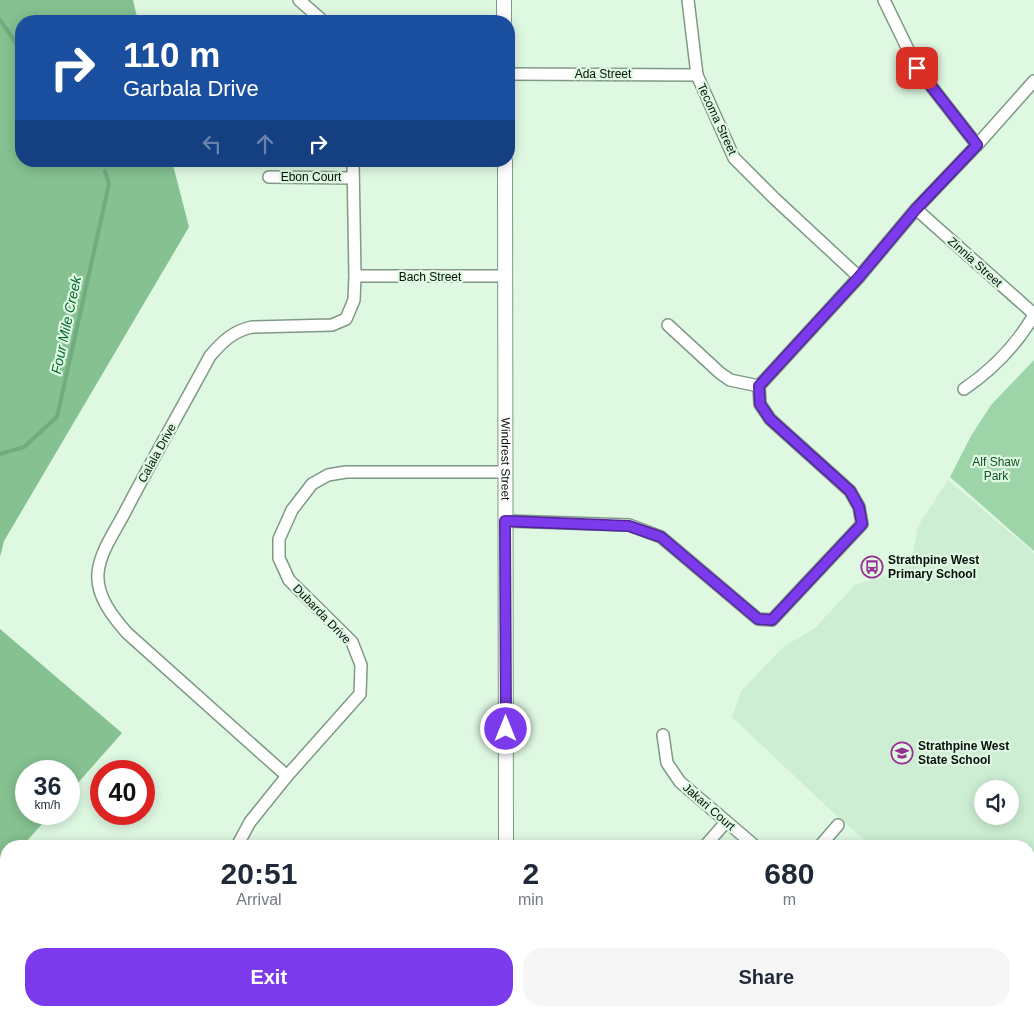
<!DOCTYPE html>
<style>
:root{--surface:#fff;--page:#f6f6f7;--text:#1f2937;--muted:#747a83;--accent:#7c3aed}
body{margin:0;font-family:Arial,sans-serif;background:var(--page);color:var(--text);height:100vh;display:flex;flex-direction:column;font-size:19px;white-space:nowrap}
*{box-sizing:border-box;margin:0}
p{font-size:16px;color:var(--muted)}
.icon{flex:none;width:28px;height:28px;fill:none;stroke:currentColor;stroke-width:2;stroke-linecap:round;stroke-linejoin:round}
.map{position:relative;flex:1;overflow:hidden}
.panel{position:absolute;left:0px;top:840px;width:1035px;height:176px;display:flex;flex-direction:column;background:var(--surface);border-radius:20px 20px 0 0;box-shadow:0 2px 12px #0003}
.panel>*{flex:none}
.top-card{position:absolute;left:15px;top:15px;width:500px;height:152px;border-radius:20px;box-shadow:0 2px 12px #0003;background:#1a4fa0;color:#fff;overflow:hidden}
.buttons{position:absolute;left:974px;top:780px;display:grid;gap:10px}
.buttons a{display:grid;place-items:center;width:45px;height:45px;border-radius:50%;background:var(--surface);box-shadow:0 2px 12px #0003;font-size:25px}
.speed{position:absolute;left:15px;top:760px;display:flex;gap:10px;font-size:25px;font-weight:700;text-align:center}
.speed>*{display:grid;place-content:center;width:65px;height:65px;border-radius:50%;background:var(--surface);box-shadow:0 2px 12px #0003;line-height:1}
.speed small{font-size:12px;font-weight:400}
.speed .limit{border:8px solid #d22;background:#fff;color:#111}
.pin{position:absolute;display:grid;place-items:center;width:42px;height:42px;color:#fff;margin:-21px;border-radius:10px;box-shadow:0 2px 8px #0006}
.me{position:absolute;width:55px;margin:-28px;rotate:0deg;stroke-linejoin:round;filter:drop-shadow(0 0 4px #0008)}
.turn{display:flex;align-items:center;gap:18px;height:105px;padding:0 25px;font-size:22px}
.turn .icon{width:65px;height:65px;stroke-width:2.5}
.turn b{display:block;font-size:35px;line-height:42px}
.lanes{display:flex;align-items:center;height:48px;padding:0 25px;background:#0003;justify-content:center;gap:25px;direction:ltr}
.lanes .off{opacity:.35}
.eta{display:flex;justify-content:space-evenly;align-items:center;height:85px;text-align:center}
.eta b{font-size:30px;font-weight:700;line-height:35px}
.primary-button{display:flex;gap:10px;margin-top:auto;padding:10px 25px}
.primary-button a{flex:1;height:58px;border-radius:20px;background:var(--accent);color:#fff;font-size:20px;font-weight:700;line-height:58px;text-align:center}
.primary-button a+a{background:var(--page);color:var(--text)}
.map>svg:first-child{display:block}
.built{fill:#cdeed3;fill-rule:evenodd}
.green{fill:#9dd4a8}
.forest{fill:#85c191}
.lines{fill:none;stroke-linecap:round;stroke-linejoin:round}
.stream{stroke:#70ac7d;stroke-width:4}
.minor-casing{stroke:#809984;stroke-width:14}
.tertiary-casing{stroke:#809984;stroke-width:16}
.minor{stroke:#fff;stroke-width:11}
.tertiary{stroke:#fff;stroke-width:14}
.route-casing{stroke:#51269a;stroke-width:12}
.route{stroke:#7c3aed;stroke-width:9}
.labels{text-anchor:middle;dominant-baseline:central;stroke-width:4.5;stroke-linejoin:round;paint-order:stroke}
.street-label{font-size:12px;fill:#060f08;stroke:#def8e2}
.park-label{font-size:12px;fill:#0e5226;stroke:#def8e2}
.poi-label{font-size:12px;font-weight:bold;fill:#060f08;stroke:#def8e2;text-anchor:start}
.water-label{font-size:14px;font-style:italic;fill:#02672d;stroke:#def8e2}
</style>
<div class="map">
<svg width="1034" height="1016" viewBox="0 0 1034 1016">
<rect width="100%" height="100%" fill="#def8e2"/>
<!-- built -->
<path class="built" d="M948,480L1034,553V986L1029,981V846H872L839,818L732,717L741,691L783,647L815,628L855,585L892,574L913,552L918,526ZM982,789H1010V816H982Z"/>
<!-- green -->
<g class="green">
<polygon points="1034,360 1034,551 950,477 971,436 991,405"/>
<polygon points="17,1010 331,1010 344,1016 20,1016"/>
</g>
<!-- forest -->
<g class="forest">
<polygon points="0,0 133,0 138,21 21,21 21,161 172,161 189,227 4,541 0,557"/>
<polygon points="0,629 122,733 69,793 69,771 26,771 26,814 51,814 25,843 28,846 6,846 6,929 0,936"/>
</g>
<g class="lines">
<!-- stream -->
<g class="stream">
<polyline points="0,20 21,50"/>
<polyline points="0,454 24,447 57,417 109,184 105,171"/>
</g>
<!-- minor casing -->
<g class="minor-casing">
<g id="minor">
<polyline points="299,0 323,21"/>
<polyline points="688,0 697,75 734,158 775,199 859,277"/>
<polyline points="884,0 917,68 977,145"/>
<polyline points="509,74 697,75"/>
<polyline points="269,177 353,178"/>
<polyline points="916,209 1034,314"/>
<polyline points="355,276 505,276"/>
<polyline points="668,325 720,373 730,380 759,386"/>
<polyline points="759,386 859,277 916,209 977,145 1034,81"/>
<path d="M964,389C992,370 1017,344 1034,315"/>
<polyline points="505,521 629,525 661,537 758,619 772,620 862,524 859,507 850,491 770,419 760,404 759,386"/>
<polyline points="663,735 667,763 680,782 755,846"/>
<path d="M287,776L127,633C113,617 96,596 98,573C100,551 116,530 126,510C153,458 182,408 210,356C222,342 233,331 252,327L332,325L346,319L354,300L355,276L353,161"/>
<polyline points="237,846 250,822 287,776 360,694 361,665 352,642 289,580 279,558 279,539 292,510 312,484 328,475 346,472 504,472"/>
<polyline points="705,846 726,822"/>
<polyline points="820,846 838,825"/>
<polyline points="0,967 6,960"/>
<polyline points="940,1010 944,1016"/>
<polyline points="0,1013 2,1016"/>
<polyline points="377,1016 380,1010"/>
<polyline points="774,1016 779,1010"/>
</g>
</g>
<!-- tertiary casing -->
<g class="tertiary-casing">
<g id="tertiary">
<polyline points="504,0 504,21"/>
<path id="s1" d="M505,161L506,846"/>
<polyline points="526,1010 539,1016"/>
</g>
</g>
<!-- minor -->
<use href="#minor" class="minor"/>
<!-- tertiary -->
<use href="#tertiary" class="tertiary"/>
</g>
<g class="lines">
<!-- route casing -->
<g class="route-casing">
<polyline id="route" points="506,729 505,521 629,526 661,537 758,619 772,620 862,524 859,507 850,491 770,419 760,404 759,386 859,277 916,209 977,145 917,68"/>
</g>
<!-- route -->
<use href="#route" class="route"/>
</g>
<!-- icons -->
<defs>
<g id="bus-ring" transform="scale(1.125)"><circle r="9.5" fill="#def8e2" stroke="#993094" stroke-width="1.5"/><path d="M-5-6H5V4H4V6H2V4H-2V6H-4V4H-5ZM-3.5-4V0h7V-4ZM-3.5 1.2v1.5H-2V1.2ZM2 1.2v1.5H3.5V1.2Z" fill="#993094"/></g>
<g id="school-ring" transform="scale(1.125)"><circle r="9.5" fill="#def8e2" stroke="#993094" stroke-width="1.5"/><path d="M0-5L7-2L0 1L-7-2ZM-4 1L0 2.5L4 1V4Q0 6-4 4Z" fill="#993094"/></g>
</defs>
<g fill-rule="evenodd">
<use href="#bus-ring" x="872" y="567"/>
<use href="#school-ring" x="902" y="753"/>
</g>
<g class="labels">
<!-- street labels -->
<g class="street-label">
<text x="603" y="74">Ada Street</text>
<text transform="translate(717 119) rotate(65)">Tecoma Street</text>
<text x="311" y="177">Ebon Court</text>
<text transform="translate(975 262) rotate(42)">Zinnia Street</text>
<text x="430" y="277">Bach Street</text>
<text transform="translate(157 453) rotate(-61)">Calala Drive</text>
<text stroke="none"><textPath href="#s1" startOffset="298">Windrest Street</textPath></text>
<text transform="translate(322 614) rotate(46)">Dubarda Drive</text>
<text transform="translate(709 807) rotate(41)">Jakari Court</text>
</g>
<!-- park labels -->
<g class="park-label">
<text x="996" y="462">Alf Shaw<tspan x="996" dy="14">Park</tspan></text>
</g>
<!-- poi labels -->
<g class="poi-label">
<text x="888" y="560">Strathpine West<tspan x="888" dy="14">Primary School</tspan></text>
<text x="918" y="746">Strathpine West<tspan x="918" dy="14">State School</tspan></text>
</g>
<!-- water labels -->
<g class="water-label">
<text transform="translate(66 325) rotate(-78)">Four Mile Creek</text>
</g>
</g>
</svg>
<div class="buttons">
<a><svg class="icon" aria-label="sound" viewBox="0 0 24 24"><path d="M4 9h4l5-4v14l-5-4H4zM17 9q2 3 0 6"/></svg></a>
</div>
<div class="speed"><div>36<small>km/h</small></div><div class="limit">40</div></div>
<div class="pin" style="left:917px;top:68px;background:#d93025"><svg class="icon" aria-label="arrive" viewBox="0 0 24 24"><path d="M6 21V4h12l-3 4 3 4H6"/></svg></div>
<svg class="me" style="left:506px;top:729px" viewBox="-20 -20 40 40"><circle r="17" fill="#7c3aed" stroke="#fff" stroke-width="3"/><path d="M0-11L8 9 0 5-8 9z" fill="#fff"/></svg>
<div class="top-card">
<div class="turn"><svg class="icon" aria-label="right" viewBox="0 0 24 24"><path d="M7 20v-9h11M14 6l5 5-5 5"/></svg><div><b>110 m</b>Garbala Drive</div></div>
<div class="lanes"><svg class="icon off" aria-label="left" viewBox="0 0 24 24"><path d="M17 20v-9H6M10 6l-5 5 5 5"/></svg><svg class="icon off" aria-label="ahead" viewBox="0 0 24 24"><path d="M12 20V5M6 11l6-6 6 6"/></svg><svg class="icon" aria-label="right" viewBox="0 0 24 24"><path d="M7 20v-9h11M14 6l5 5-5 5"/></svg></div>
</div>
<section class="panel">
<div class="eta">
<div><b>20:51</b><p>Arrival</p></div>
<div><b>2</b><p>min</p></div>
<div><b>680</b><p>m</p></div>
</div>
<div class="primary-button"><a>Exit</a><a>Share</a></div>
</section>
</div>
